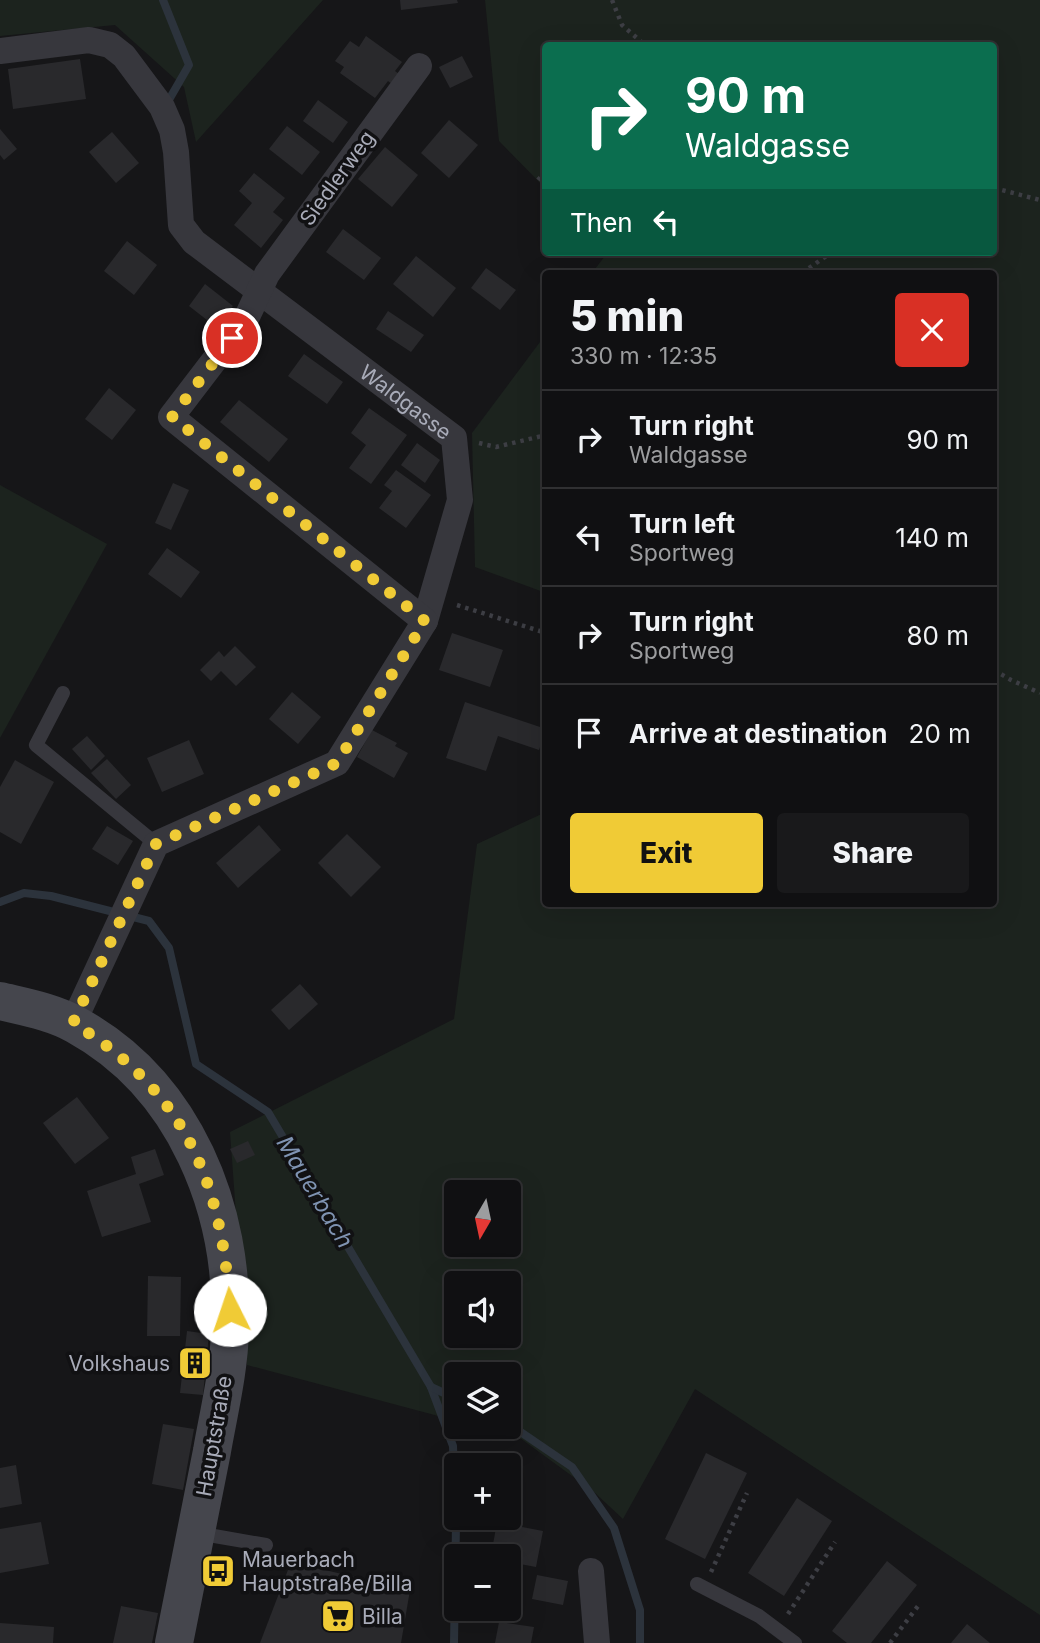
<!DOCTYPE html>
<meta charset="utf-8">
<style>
:root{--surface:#101012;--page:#19191b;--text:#f1f3f6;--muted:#9c9d9f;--line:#303032;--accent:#f0cb36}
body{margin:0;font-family:Inter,sans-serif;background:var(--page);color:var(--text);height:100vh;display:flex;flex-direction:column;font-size:26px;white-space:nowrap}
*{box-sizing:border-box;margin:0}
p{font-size:23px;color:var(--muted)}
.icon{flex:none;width:38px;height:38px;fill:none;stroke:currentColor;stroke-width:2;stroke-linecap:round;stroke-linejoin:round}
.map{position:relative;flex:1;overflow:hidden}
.sheet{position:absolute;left:542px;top:270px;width:455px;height:637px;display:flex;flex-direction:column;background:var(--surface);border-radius:7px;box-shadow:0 7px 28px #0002,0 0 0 2px var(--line)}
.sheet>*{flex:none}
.hud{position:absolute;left:542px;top:42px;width:455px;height:214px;border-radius:7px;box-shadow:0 7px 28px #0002,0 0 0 2px var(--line);background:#0b6e4f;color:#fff;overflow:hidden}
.needle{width:46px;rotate:189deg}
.controls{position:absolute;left:444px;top:1180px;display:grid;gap:14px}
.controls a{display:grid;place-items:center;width:77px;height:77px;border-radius:7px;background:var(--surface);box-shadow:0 7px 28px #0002,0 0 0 2px var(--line);font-size:35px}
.pin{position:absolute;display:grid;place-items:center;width:60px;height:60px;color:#fff;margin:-30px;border:4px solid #fff;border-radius:50%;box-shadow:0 2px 7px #0007}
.me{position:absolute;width:77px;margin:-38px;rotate:356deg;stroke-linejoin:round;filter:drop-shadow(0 0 5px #0008)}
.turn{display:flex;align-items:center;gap:24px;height:147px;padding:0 28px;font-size:32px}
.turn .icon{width:91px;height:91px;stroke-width:2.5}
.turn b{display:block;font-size:49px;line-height:60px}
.then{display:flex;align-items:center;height:66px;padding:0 28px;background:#0003;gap:14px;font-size:26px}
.round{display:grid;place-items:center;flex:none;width:74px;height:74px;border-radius:7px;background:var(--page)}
.summary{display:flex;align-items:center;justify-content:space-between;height:119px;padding:0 28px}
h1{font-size:42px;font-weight:800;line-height:52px}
.cta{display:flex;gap:14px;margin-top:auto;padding:14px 28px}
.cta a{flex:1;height:80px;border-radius:7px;background:var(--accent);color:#111;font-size:28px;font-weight:800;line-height:80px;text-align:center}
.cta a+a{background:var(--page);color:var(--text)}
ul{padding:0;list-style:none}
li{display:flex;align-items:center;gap:21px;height:98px;padding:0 28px;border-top:2px solid var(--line)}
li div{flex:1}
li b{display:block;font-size:26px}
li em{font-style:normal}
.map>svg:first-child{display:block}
.green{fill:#1c231e;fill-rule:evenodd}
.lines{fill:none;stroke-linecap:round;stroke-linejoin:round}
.stream{stroke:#2c333c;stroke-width:8}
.building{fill:#29292c}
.path{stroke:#3d3e44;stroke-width:4.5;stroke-dasharray:3.5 5;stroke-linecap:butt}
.lane{stroke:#37373d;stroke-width:14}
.street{stroke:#37373d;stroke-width:26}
.secondary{stroke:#45464d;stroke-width:38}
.route{stroke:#f0cb36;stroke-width:12;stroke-dasharray:0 21.6}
.labels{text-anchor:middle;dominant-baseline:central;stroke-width:7;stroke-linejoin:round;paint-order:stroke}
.street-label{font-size:21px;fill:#a8abb8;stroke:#111113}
.poi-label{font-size:21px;fill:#a8abb8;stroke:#111113;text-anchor:start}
.water-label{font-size:23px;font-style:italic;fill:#7f93b2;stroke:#111113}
</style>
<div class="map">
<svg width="1040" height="1643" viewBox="0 0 1040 1643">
<rect width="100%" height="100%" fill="#161618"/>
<!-- green -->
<g class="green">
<polygon points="0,0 323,0 196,142 184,87 115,25 0,36"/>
<path d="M485,0H1040V1615L695,1389L623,1519L594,1492L520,1438L475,1426H509V1374H457V1421L247,1365L230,1132L454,1019L477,844L546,812V903H994V273H592L608,252H994V46H546V189L499,141ZM457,1192H509V1244H457ZM457,1283H509V1335H457Z"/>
<polygon points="546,334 546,593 475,567 472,433"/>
<polygon points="0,485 107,544 0,738"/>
</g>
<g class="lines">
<!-- stream -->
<g class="stream">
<polyline points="163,0 189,65 170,98"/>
<polyline points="0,902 24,893 51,896 149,921 169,948 196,1064 268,1112 431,1387 453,1446 456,1524 454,1643"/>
<polyline points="431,1387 457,1399"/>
<polyline points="509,1424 572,1467 614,1528 640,1610 640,1643"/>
</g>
</g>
<!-- building -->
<g class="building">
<polygon points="400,0 457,0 458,3 401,10"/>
<polygon points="366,36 402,62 395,71 399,74 392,84 388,81 375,98 340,73 344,67 335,61 350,41 359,47"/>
<polygon points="462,56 473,77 450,88 439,67"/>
<polygon points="80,59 86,99 13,109 8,69"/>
<polygon points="318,100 348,122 333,143 303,121"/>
<polygon points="449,120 478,145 449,178 421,153"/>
<polygon points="287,126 320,152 302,175 269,149"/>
<polygon points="0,129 17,149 4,160 0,155"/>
<polygon points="112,132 139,163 116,183 89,152"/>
<polygon points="385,147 418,175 392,207 358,179"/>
<polygon points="254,173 285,198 273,212 283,220 261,248 234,225 252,203 239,191"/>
<polygon points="343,229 381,258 364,280 326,252"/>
<polygon points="127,241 157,265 134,295 104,271"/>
<polygon points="416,256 456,288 433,317 393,284"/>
<polygon points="486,268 516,290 500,310 471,288"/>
<polygon points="205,284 233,306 216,327 189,306"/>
<polygon points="388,311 424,335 411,352 376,329"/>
<polygon points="304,354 343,382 327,404 288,376"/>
<polygon points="109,388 136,410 112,440 85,419"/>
<polygon points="239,400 288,439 269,462 220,422"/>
<polygon points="369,408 407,435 371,484 349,468 366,445 351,433"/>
<polygon points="417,443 440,460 425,483 401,465"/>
<polygon points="396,470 431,495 406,528 379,508 392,491 384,485"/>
<polygon points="173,483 189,490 171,530 155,523"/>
<polygon points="167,548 200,572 181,598 148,574"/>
<polygon points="452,633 503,650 490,687 439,670"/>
<polygon points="235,646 256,667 236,686 221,671 211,681 200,670 219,651 224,657"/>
<polygon points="292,692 321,717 298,744 269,719"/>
<polygon points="465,702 546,729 539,750 498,736 486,771 446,758"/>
<polygon points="372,730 397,743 395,746 408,753 394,778 357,757"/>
<polygon points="87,736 105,756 91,770 72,749"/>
<polygon points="189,740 204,774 162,792 147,758"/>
<polygon points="107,759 131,785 116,799 91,773"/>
<polygon points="15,760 54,782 21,844 0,832 0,787"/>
<polygon points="259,825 281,850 238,888 216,863"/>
<polygon points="107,826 133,841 118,865 92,849"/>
<polygon points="347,834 381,867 351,897 318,863"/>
<polygon points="300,984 318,1004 289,1030 271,1010"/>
<polygon points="77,1097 109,1138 75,1164 43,1123"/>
<polygon points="248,1141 255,1155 237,1163 230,1149"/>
<polygon points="155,1149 164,1175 139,1184 151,1222 102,1237 87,1191 136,1174 131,1157"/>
<polygon points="148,1276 181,1277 180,1336 147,1336"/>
<polygon points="187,1331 209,1334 203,1395 180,1393"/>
<polygon points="163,1424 194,1429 183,1490 152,1484"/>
<polygon points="706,1453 747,1473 705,1559 665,1539"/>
<polygon points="16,1465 22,1504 0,1508 0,1468"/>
<polygon points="797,1498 832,1521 784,1596 748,1573"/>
<polygon points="41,1522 49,1564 0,1573 0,1529"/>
<polygon points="497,1522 543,1531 536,1567 509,1562 509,1556 491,1556"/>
<polygon points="887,1561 917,1585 871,1643 847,1643 832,1631"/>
<polygon points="291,1562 410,1590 401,1643 260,1643"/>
<polygon points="537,1575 568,1581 563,1605 532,1599"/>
<polygon points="121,1606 158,1613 152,1643 113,1643"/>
<polygon points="499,1622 534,1627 531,1643 495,1643"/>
<polygon points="0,1623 54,1627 53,1643 0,1643"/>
<polygon points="967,1624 990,1643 951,1643"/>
</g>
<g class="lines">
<!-- path -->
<g class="path">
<polyline points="612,0 622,25 646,46"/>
<polyline points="538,180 546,171"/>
<polyline points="994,188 1040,200"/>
<polyline points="802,273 832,252"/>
<polyline points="479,443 496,447 546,435"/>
<polyline points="457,605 546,633"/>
<polyline points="994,670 1011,680 1040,693"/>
<polyline points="711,1572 747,1493"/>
<polyline points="788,1614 835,1542"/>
<polyline points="890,1643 918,1606"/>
</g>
<!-- lane -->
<g class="lane">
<polyline points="63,693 36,745 156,844"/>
<polyline points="197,1533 266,1545"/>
<polyline points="697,1584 759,1616 795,1643"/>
</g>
<!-- street -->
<g class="street">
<path id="s1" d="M0,51L89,40L110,45L124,56L162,107L172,130L176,152L181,225L194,242L454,438L460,500L425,621L337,763L156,844L73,1023"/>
<polyline points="419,66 267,274 246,319 171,417 425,621"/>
<polyline points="591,1571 597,1643"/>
</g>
<!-- secondary -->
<path class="secondary" d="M0,1001C25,1007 53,1012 76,1025C185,1085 235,1210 230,1330C229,1371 219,1411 212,1451C199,1515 187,1579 174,1643"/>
</g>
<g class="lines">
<!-- route -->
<path class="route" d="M230,1310C222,1182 186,1092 73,1023L156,844L337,763L425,621L172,417L232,338"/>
</g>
<!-- icons -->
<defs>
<g id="building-square" transform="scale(1.75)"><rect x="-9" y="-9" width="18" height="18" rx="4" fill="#f0cb36" stroke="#111113"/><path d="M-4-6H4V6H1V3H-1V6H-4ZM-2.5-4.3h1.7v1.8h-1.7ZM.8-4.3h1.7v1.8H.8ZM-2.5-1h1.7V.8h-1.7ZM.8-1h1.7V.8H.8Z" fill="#111"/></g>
<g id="bus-square" transform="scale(1.75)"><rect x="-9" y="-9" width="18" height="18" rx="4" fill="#f0cb36" stroke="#111113"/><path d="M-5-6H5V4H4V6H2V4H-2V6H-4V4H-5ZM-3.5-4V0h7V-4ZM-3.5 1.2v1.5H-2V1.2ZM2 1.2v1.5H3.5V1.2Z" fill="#111"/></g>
<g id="supermarket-square" transform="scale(1.75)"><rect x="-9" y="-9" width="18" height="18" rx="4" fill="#f0cb36" stroke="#111113"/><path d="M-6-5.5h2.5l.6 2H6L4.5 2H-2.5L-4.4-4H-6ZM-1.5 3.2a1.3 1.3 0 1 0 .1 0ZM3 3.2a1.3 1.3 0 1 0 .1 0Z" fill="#111"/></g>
</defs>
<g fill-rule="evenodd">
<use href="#building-square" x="195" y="1363"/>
<use href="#bus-square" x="218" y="1571"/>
<use href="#supermarket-square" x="338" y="1616"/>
</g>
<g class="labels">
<!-- street labels -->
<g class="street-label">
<text transform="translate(337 178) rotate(-54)">Siedlerweg</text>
<text stroke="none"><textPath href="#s1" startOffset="600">Waldgasse</textPath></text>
<text transform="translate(214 1436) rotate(-80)">Hauptstraße</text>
</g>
<!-- poi labels -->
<g class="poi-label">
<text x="170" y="1363" text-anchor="end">Volkshaus</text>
<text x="242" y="1559">Mauerbach<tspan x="242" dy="24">Hauptstraße/Billa</tspan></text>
<text x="362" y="1616">Billa</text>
</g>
<!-- water labels -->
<g class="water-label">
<text transform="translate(315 1192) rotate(59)">Mauerbach</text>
</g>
</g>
</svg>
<div class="controls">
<a><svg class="needle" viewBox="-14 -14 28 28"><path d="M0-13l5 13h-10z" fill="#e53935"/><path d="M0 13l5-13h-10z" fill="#9c9d9f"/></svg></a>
<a><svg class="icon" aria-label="sound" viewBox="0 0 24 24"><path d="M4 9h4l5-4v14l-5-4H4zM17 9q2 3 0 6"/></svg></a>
<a><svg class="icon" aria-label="layers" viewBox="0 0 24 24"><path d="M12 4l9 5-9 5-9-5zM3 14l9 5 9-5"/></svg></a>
<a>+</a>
<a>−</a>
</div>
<div class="pin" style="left:232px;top:338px;background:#d93025"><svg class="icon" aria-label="arrive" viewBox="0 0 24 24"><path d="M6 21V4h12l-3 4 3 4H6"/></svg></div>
<svg class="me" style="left:230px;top:1310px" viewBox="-20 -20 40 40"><circle r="19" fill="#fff"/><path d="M0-13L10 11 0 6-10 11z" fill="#f0cb36"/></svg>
<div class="hud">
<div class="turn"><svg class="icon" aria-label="right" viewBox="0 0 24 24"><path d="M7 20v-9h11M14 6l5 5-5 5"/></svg><div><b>90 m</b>Waldgasse</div></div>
<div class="then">Then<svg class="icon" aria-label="left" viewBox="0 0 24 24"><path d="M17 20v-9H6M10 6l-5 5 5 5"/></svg></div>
</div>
<section class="sheet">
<div class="summary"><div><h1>5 min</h1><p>330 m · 12:35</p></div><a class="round" style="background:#d93025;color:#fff"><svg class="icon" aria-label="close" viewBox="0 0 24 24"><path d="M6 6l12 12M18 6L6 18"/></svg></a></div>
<ul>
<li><svg class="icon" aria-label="right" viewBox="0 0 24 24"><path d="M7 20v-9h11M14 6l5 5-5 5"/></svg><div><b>Turn right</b><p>Waldgasse</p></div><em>90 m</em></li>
<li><svg class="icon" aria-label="left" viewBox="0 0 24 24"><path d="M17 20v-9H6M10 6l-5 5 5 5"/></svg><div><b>Turn left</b><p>Sportweg</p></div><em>140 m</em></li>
<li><svg class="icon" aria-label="right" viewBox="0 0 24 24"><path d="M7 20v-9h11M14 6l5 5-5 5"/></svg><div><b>Turn right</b><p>Sportweg</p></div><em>80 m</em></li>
<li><svg class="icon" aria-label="arrive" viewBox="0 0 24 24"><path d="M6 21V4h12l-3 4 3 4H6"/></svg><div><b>Arrive at destination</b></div><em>20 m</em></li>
</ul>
<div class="cta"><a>Exit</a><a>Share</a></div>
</section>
</div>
